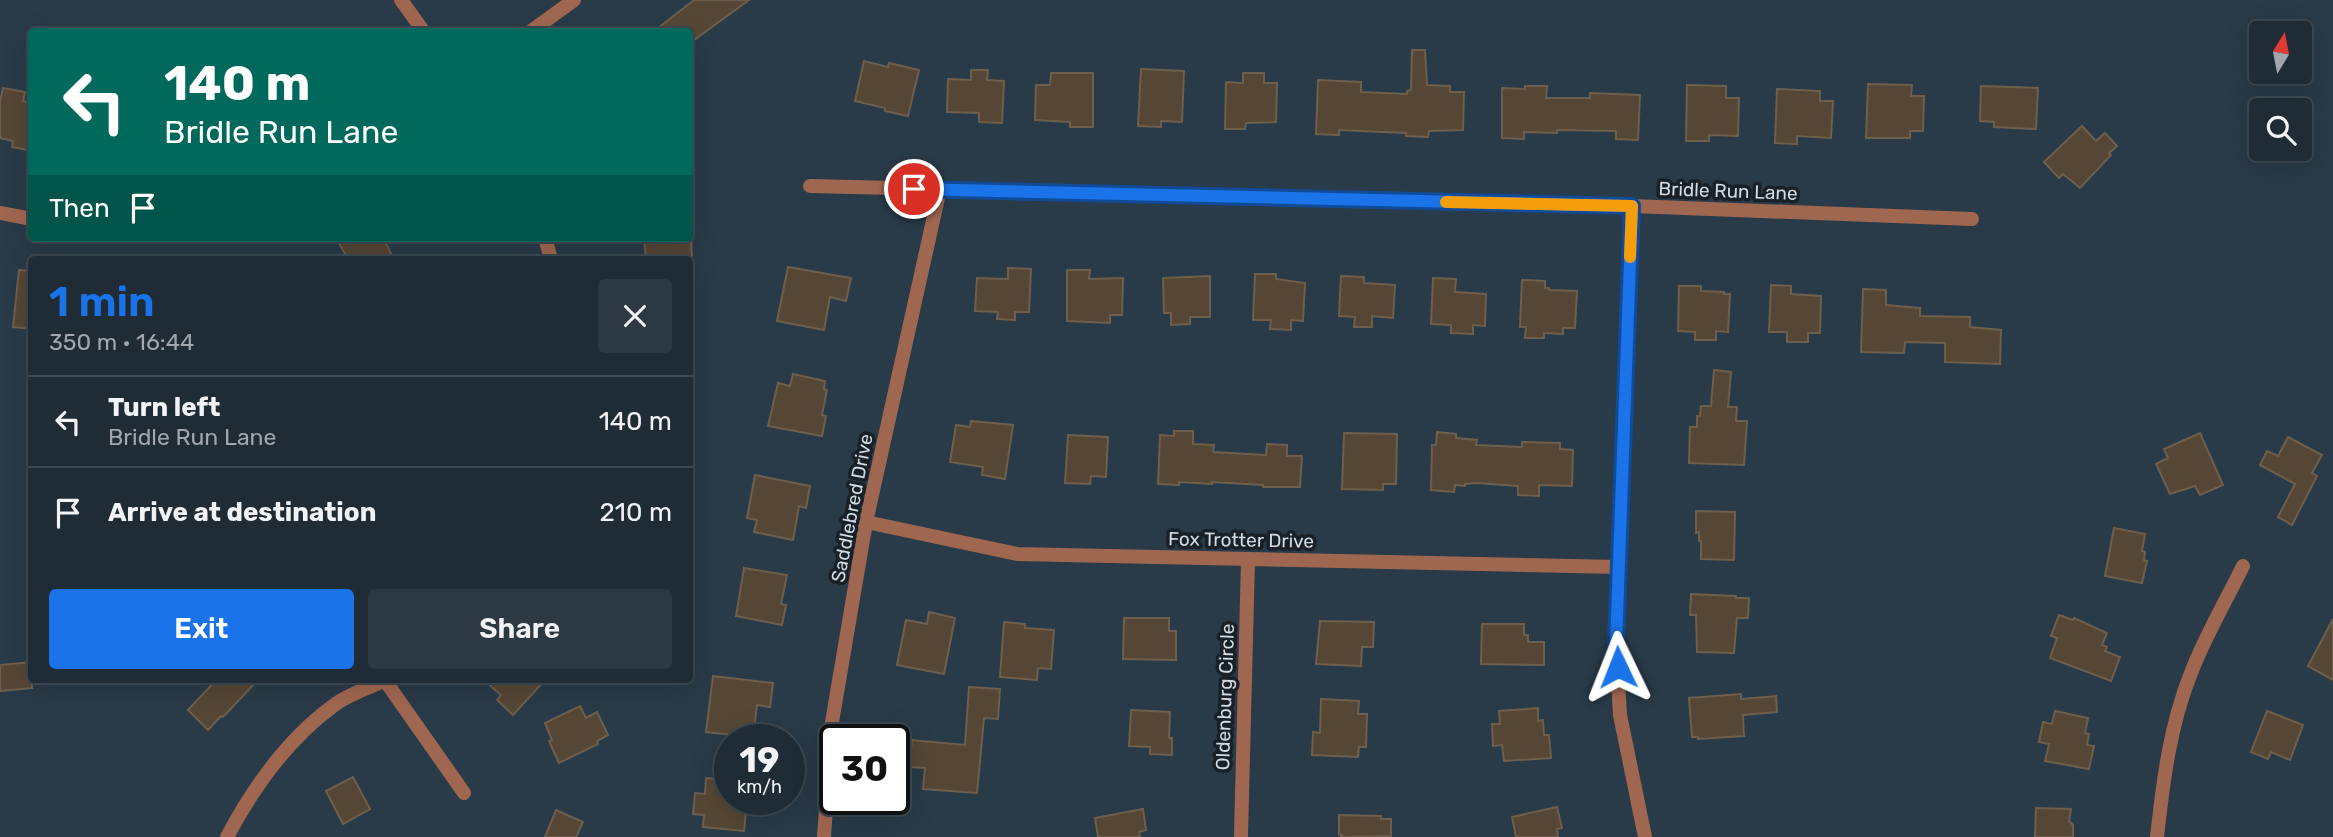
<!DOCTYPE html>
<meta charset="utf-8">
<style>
:root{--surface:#1f2c36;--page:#2c3842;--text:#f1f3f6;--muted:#a1a7ad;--line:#3c4851;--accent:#1a73e8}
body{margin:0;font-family:Rubik,sans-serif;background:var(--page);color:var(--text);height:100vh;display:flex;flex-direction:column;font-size:26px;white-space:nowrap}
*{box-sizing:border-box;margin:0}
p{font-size:23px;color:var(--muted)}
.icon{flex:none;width:38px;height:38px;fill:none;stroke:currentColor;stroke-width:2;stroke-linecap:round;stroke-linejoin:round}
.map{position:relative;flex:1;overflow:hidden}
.side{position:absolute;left:28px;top:256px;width:665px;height:427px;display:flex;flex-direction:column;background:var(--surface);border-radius:7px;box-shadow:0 7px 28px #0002,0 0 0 2px var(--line)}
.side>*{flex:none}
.hud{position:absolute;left:28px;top:28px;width:665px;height:214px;border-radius:7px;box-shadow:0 7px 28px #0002,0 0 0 2px var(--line);background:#00695c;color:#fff;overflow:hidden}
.needle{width:46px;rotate:10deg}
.controls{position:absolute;left:2249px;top:21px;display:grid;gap:14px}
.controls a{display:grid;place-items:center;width:63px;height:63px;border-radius:7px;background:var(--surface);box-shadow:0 7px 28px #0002,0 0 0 2px var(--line);font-size:35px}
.speed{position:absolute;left:714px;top:724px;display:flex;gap:14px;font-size:35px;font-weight:700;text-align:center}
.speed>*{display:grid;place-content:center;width:91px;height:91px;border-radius:50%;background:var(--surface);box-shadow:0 7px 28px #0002,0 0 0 2px var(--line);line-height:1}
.speed small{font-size:18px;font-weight:400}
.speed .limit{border:4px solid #111;border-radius:10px;background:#fff;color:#111}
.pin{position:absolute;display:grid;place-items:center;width:60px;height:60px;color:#fff;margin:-30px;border:4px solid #fff;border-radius:50%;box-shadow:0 2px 7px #0007}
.me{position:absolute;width:77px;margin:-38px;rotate:358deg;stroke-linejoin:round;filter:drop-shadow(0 0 5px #0008)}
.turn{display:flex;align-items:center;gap:24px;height:147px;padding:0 21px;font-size:32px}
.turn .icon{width:91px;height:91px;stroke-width:2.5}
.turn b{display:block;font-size:49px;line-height:60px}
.then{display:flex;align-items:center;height:66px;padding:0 21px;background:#0003;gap:14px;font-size:26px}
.round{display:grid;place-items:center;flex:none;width:74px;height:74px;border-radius:7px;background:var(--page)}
.overview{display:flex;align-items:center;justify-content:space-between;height:119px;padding:0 21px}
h1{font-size:42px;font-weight:600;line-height:52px;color:var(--accent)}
.action{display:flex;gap:14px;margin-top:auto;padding:14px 21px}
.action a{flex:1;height:80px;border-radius:7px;background:var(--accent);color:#fff;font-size:28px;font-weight:600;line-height:80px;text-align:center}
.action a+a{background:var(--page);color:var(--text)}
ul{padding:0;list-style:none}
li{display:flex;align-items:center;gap:21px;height:91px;padding:0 21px;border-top:2px solid var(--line)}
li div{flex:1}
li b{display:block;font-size:26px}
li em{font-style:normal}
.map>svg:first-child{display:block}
.building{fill:#554635;stroke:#6e5f4d;stroke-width:2}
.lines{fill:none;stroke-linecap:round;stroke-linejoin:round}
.street{stroke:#a06750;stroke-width:14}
.route-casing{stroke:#114b97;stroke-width:18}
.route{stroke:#1a73e8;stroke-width:12}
.slow{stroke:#f59e0b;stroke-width:12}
.labels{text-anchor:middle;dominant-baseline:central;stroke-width:7;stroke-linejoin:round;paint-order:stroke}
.street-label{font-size:19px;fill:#d1dbe4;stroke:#192027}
</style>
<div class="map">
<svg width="2333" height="837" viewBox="0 0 2333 837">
<rect width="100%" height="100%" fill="#293a48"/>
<!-- building -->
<g class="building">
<polygon points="694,0 749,0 690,43 690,32 653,32"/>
<polygon points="1412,50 1425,50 1427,85 1450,86 1450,92 1464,92 1463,130 1429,131 1428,137 1406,136 1406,133 1339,130 1339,135 1316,134 1318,80 1361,82 1361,92 1407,94 1407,91 1411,90"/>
<polygon points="864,61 888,67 889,63 919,70 908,116 885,111 885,108 855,101"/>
<polygon points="1141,69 1184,71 1182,122 1161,121 1161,127 1138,126"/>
<polygon points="971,70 988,70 987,80 1004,81 1002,123 979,122 979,113 947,112 948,79 971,80"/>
<polygon points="1051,73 1093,73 1093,127 1070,127 1070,122 1035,120 1036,85 1050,85"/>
<polygon points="1243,73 1264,73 1264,83 1277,83 1276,122 1246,123 1245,129 1225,129 1226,82 1243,83"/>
<polygon points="1868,84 1912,85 1911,96 1924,96 1923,131 1910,131 1910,138 1866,138"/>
<polygon points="1687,85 1726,86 1726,98 1739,98 1738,136 1709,135 1709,141 1686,141"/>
<polygon points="1525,86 1547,86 1546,98 1590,98 1590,93 1640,95 1638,140 1616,139 1616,131 1557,130 1557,133 1524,132 1524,139 1502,138 1502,88 1525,89"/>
<polygon points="1981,86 2038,88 2036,129 1994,127 1994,122 1980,121"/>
<polygon points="3,88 25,92 23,101 32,103 32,151 12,147 13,141 0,138 0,102"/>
<polygon points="1777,89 1820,91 1820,101 1833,101 1831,138 1797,136 1797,144 1775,143"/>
<polygon points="2082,126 2096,141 2105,133 2117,146 2109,153 2111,155 2080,188 2063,174 2059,178 2044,162"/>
<polygon points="336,238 383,238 394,259 348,259"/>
<polygon points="644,238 691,238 692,259 646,259"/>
<polygon points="788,267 851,278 846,301 830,297 824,330 777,321"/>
<polygon points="1008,268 1031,269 1029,312 1015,312 1015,320 997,319 998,312 975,311 977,278 1008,279"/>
<polygon points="19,270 32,271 32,329 13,327"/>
<polygon points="1067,270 1090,270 1089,279 1123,278 1122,315 1110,315 1110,323 1067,321"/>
<polygon points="1255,274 1276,274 1276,279 1305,283 1303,321 1291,320 1291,330 1270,329 1271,320 1253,320"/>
<polygon points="1210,276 1210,317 1190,317 1190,324 1171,325 1171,313 1164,313 1163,278"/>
<polygon points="1341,276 1364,277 1364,283 1395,285 1393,318 1372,316 1372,327 1354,327 1355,317 1339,316"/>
<polygon points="1433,278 1456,279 1455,292 1486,294 1485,326 1473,325 1473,334 1451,333 1451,325 1431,324"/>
<polygon points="1522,280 1545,281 1545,288 1549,288 1549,290 1577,291 1575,328 1563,328 1563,334 1544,333 1544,338 1525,338 1526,327 1520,327"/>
<polygon points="1771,285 1791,286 1791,294 1821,296 1820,333 1808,333 1808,342 1787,342 1787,332 1769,332"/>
<polygon points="1679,286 1701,286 1701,291 1724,292 1724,294 1730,294 1728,332 1716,331 1716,340 1695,340 1695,332 1678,331"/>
<polygon points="1863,289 1886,290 1886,305 1920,308 1920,316 1970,317 1970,327 2001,330 2000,364 1945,362 1945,343 1905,342 1904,353 1861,352"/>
<polygon points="1714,370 1731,372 1728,407 1737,407 1736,421 1747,421 1744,465 1689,463 1690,427 1697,427 1697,416 1700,416 1701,406 1711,406"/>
<polygon points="793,374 825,381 824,389 827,390 822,415 826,416 822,436 768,426 778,383 790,386"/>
<polygon points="971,421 1013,425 1005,479 982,475 983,467 950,462 956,425 970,427"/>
<polygon points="1174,431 1193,431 1193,444 1214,445 1213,452 1266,455 1267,444 1287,445 1287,456 1302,456 1300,487 1263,487 1263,485 1212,482 1212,484 1179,482 1179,485 1158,484 1160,435 1174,436"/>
<polygon points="1437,432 1456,434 1456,438 1477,440 1476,445 1522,447 1522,442 1560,443 1560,449 1573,450 1572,486 1539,485 1539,496 1518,495 1518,486 1476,483 1465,484 1465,486 1455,485 1454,492 1431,490 1432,445 1436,445"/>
<polygon points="1344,433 1397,434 1396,484 1383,484 1383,490 1342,489"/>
<polygon points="2200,433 2223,485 2200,495 2195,486 2170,494 2156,464 2168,458 2164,449"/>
<polygon points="1068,435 1108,437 1106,477 1091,476 1090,484 1065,483"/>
<polygon points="2288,437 2322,455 2312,473 2317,476 2292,525 2278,517 2295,484 2260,465 2267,451 2278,456"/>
<polygon points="755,475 810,486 806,508 799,506 793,540 754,532 757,520 747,518"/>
<polygon points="1696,511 1735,512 1734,560 1701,559 1701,541 1699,541 1699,532 1696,533"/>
<polygon points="2114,528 2145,534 2142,551 2145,552 2144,560 2147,561 2142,583 2105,576"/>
<polygon points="744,568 787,575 781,604 786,605 782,625 736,616"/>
<polygon points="1691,594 1736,596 1736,598 1749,598 1748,618 1737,618 1734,653 1697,652 1696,615 1690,615"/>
<polygon points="929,612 955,618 944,674 897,665 906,620 927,624"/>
<polygon points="2059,615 2073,620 2074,618 2107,633 2102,645 2107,647 2105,651 2120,657 2111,681 2050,658 2057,638 2051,636"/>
<polygon points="1124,618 1169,618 1169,631 1176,631 1176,660 1123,659"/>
<polygon points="2333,619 2333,680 2308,666"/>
<polygon points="1320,621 1374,622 1373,647 1362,647 1361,666 1316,664"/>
<polygon points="1004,622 1025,624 1025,628 1054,630 1051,669 1038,668 1037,680 1000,677"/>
<polygon points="1482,624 1524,624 1524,635 1528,635 1528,642 1544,642 1544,665 1481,664"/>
<polygon points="32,662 32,688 0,691 0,665"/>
<polygon points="713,676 773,683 770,707 757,705 753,737 706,732"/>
<polygon points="217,679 257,681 223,717 221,716 208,730 188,710"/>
<polygon points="483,679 546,679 513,715 497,700 501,695"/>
<polygon points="969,687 1000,689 998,719 984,718 977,793 923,789 925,768 909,767 912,740 965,745"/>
<polygon points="1741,694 1741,699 1776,696 1777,712 1743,715 1744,736 1698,739 1698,737 1692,737 1689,698"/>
<polygon points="1321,699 1359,701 1358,714 1367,714 1366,747 1359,747 1358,757 1312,755 1313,732 1320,733"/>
<polygon points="580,706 586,718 597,712 608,735 597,741 598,744 559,763 549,741 552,740 545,723"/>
<polygon points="1538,708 1538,721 1543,720 1544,735 1549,735 1551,758 1504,761 1502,745 1493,746 1492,724 1500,724 1499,711"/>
<polygon points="1131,710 1170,712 1169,738 1172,738 1172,755 1150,754 1150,747 1129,746"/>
<polygon points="2055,711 2088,718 2085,733 2089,734 2087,745 2094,746 2089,769 2045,761 2049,744 2039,742 2043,722 2052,724"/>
<polygon points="2267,711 2303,725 2290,760 2271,752 2268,759 2251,752"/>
<polygon points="353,777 370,809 343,824 326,791"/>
<polygon points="706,778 730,780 730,800 747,800 744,831 703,827 704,815 693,814 695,793 705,794"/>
<polygon points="1557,807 1562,828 1557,829 1558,837 1516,837 1512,817"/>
<polygon points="2036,808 2071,809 2069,821 2073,825 2073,837 2035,837"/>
<polygon points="1143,809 1146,830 1139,832 1140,837 1098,837 1095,818"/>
<polygon points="556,810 583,822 576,837 545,837"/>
<polygon points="1339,815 1381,816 1381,819 1391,819 1391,836 1341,837 1342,835 1339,835"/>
</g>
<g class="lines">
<!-- street -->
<g class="street">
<polyline points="401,0 424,32"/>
<polyline points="530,32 574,0"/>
<polyline points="810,186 1632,206 1972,219"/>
<polyline points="1632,206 1616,644 1620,715 1645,837"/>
<polyline points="0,213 32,219"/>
<polyline points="545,238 551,259"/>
<polyline points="866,522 1017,554 1619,567"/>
<polyline points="384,679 464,793"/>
<polyline points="1241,835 1248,560"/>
<path d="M227,837C253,788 288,739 333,706C348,694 370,688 387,679"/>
<polyline points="824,837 832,722 866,522 940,189"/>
<path d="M2157,837C2163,782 2170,725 2191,673C2205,636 2226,601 2243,566"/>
</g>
</g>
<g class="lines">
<!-- route casing -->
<g class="route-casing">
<polyline id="route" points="914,189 1632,206 1616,644 1618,667"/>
</g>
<!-- route -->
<use href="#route" class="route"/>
<!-- slow -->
<polyline class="slow" points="1446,202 1632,206 1630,257"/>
</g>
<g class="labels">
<!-- street labels -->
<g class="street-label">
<text transform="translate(1728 191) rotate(2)">Bridle Run Lane</text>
<text transform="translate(852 508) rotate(-79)">Saddlebred Drive</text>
<text transform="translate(1241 540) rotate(1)">Fox Trotter Drive</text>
<text transform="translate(1225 697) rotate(-88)">Oldenburg Circle</text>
</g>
</g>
</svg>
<div class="controls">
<a><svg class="needle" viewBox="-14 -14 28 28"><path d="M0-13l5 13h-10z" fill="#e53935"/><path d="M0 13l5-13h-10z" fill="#a1a7ad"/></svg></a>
<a><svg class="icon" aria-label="search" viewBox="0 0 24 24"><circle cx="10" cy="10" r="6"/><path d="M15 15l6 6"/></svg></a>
</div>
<div class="speed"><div>19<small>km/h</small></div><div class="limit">30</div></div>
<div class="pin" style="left:914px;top:189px;background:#d93025"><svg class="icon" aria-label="arrive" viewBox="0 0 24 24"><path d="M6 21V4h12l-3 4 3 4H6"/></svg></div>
<svg class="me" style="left:1618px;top:667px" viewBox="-20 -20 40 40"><path d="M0-17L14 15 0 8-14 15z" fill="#1a73e8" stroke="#fff" stroke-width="4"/></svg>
<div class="hud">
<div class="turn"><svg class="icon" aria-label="left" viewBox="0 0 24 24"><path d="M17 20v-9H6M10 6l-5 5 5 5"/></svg><div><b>140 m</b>Bridle Run Lane</div></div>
<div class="then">Then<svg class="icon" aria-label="arrive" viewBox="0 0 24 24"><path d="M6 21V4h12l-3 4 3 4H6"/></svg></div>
</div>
<section class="side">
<div class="overview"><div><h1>1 min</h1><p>350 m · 16:44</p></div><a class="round"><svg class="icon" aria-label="close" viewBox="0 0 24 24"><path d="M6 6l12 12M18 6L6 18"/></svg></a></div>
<ul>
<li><svg class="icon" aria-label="left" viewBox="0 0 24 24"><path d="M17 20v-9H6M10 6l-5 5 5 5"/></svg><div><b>Turn left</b><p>Bridle Run Lane</p></div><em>140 m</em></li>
<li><svg class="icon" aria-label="arrive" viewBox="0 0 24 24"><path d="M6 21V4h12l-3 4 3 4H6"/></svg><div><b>Arrive at destination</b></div><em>210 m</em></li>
</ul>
<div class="action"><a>Exit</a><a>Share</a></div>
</section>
</div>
